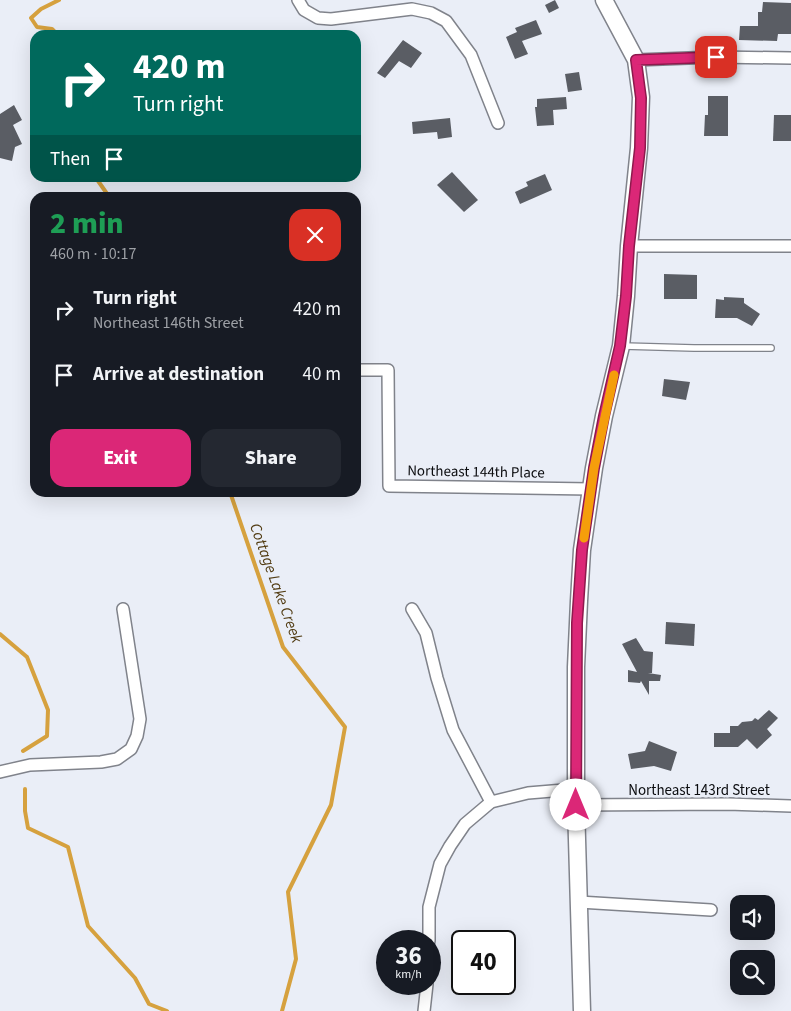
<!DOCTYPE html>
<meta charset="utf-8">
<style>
:root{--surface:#171b24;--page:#242831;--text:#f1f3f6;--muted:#9ea1a6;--accent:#db2777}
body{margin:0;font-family:"Source Sans 3",sans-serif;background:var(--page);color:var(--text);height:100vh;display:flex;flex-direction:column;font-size:19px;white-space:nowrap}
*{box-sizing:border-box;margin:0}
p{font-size:16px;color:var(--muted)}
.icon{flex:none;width:28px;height:28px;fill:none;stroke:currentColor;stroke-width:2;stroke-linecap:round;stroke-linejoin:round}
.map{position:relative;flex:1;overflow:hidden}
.details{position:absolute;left:30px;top:192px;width:331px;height:305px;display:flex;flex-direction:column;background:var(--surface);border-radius:15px;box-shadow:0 5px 20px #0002}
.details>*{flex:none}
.guide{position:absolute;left:30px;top:30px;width:331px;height:152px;border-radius:15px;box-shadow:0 5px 20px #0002;background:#00695c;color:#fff;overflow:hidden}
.controls{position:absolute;left:730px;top:895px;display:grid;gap:10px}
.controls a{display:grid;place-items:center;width:45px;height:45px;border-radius:10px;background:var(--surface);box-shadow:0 5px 20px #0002;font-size:25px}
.speed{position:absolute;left:376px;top:930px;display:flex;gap:10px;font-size:25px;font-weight:700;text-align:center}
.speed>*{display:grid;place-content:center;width:65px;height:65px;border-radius:50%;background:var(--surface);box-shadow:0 5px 20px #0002;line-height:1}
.speed small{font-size:12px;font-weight:400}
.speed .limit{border:2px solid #111;border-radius:8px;background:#fff;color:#111}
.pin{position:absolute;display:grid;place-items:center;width:42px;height:42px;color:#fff;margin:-21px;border-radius:10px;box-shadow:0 2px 8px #0006}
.me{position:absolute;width:55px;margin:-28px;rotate:0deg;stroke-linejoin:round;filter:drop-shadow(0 0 4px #0008)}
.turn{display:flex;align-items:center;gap:18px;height:105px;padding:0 20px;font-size:22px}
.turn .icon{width:65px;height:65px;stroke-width:2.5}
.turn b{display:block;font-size:35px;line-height:42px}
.then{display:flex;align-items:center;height:48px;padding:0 20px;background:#0003;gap:10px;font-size:19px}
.round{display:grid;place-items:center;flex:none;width:52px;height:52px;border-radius:15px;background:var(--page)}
.overview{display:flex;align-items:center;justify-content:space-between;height:85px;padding:0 20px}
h1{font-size:30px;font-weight:800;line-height:38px;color:#1e9e55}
.button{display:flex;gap:10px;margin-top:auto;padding:10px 20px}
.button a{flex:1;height:58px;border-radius:15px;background:var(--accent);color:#fff;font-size:20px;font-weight:800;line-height:58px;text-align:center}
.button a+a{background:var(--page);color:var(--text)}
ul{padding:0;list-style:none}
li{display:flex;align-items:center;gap:15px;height:65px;padding:0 20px}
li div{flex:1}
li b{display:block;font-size:19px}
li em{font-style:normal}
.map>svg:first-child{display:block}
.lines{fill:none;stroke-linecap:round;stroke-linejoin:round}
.stream{stroke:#d6a13e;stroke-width:4}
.building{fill:#5a5d64}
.lane-casing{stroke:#80838b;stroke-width:8}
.street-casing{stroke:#80838b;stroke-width:14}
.secondary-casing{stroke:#80838b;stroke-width:19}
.lane{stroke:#fff;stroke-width:5.5}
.street{stroke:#fff;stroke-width:11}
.secondary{stroke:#fff;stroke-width:16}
.route-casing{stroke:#8e194d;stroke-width:12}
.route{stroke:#db2777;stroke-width:9}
.slow{stroke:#f59e0b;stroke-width:9}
.labels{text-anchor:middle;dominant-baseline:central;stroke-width:5;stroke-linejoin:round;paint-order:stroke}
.street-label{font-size:15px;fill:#0b0c0f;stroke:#eaeef7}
.water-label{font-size:16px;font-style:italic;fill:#523c13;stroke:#eaeef7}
</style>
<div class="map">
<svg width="791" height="1011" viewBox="0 0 791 1011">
<rect width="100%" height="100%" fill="#eaeef7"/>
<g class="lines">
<!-- stream -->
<g class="stream">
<polyline points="58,35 52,29 37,27 31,18 41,9 59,0"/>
<polyline points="96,178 110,198"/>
<polyline points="230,492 283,647 345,727 331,805 288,892 296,959 282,1011"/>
<polyline points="0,634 27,657 48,710 47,736 23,751"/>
<polyline points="25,789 25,811 28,828 68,847 88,926 135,978 149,1004 167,1011"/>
</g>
</g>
<!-- building -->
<g class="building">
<polygon points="555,0 559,8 549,13 545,5"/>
<polygon points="763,2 791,3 791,34 778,34 777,41 739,40 740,26 758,26 758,12 762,12"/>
<polygon points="536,20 542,34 522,41 528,54 515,59 506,37 517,32 515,28"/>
<polygon points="403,40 422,53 411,68 399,61 385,78 377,73"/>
<polygon points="579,72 582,90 568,92 565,74"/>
<polygon points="708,96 728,96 728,136 704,136 705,115 708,115"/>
<polygon points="566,97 567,109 553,110 554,125 537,126 535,107 537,107 537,99"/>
<polygon points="14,105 22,120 13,125 22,144 15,147 12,161 0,158 0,114"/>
<polygon points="774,115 791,115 791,141 773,141"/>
<polygon points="450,118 452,137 438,139 437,132 413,134 412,122"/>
<polygon points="452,172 478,200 464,212 437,185"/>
<polygon points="545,174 552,190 520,204 515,192 528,186 526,182"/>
<polygon points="664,274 697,275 697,299 664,299"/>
<polygon points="724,297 744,298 744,303 760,314 752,326 737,318 715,318 716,299 724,300"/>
<polygon points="664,379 690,382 686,400 662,396"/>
<polygon points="666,622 695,624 694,646 665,644"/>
<polygon points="636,638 644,651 653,652 652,673 648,673 661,675 660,681 649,681 649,695 641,681 640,683 628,682 628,670 637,672 622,644"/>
<polygon points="769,710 778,718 767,729 772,735 757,749 747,739 738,747 714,747 714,733 730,733 730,726 738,726 742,722 752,721 755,718 758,720"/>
<polygon points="649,741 677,752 671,771 654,766 631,769 628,754 645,751"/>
</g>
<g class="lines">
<!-- lane casing -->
<g class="lane-casing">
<polyline id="lane" points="623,346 694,348 771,348"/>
</g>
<!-- street casing -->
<g class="street-casing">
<g id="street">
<polyline points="298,0 304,10 318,18 331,19 412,9 431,13 446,21 471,55 498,123"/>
<polyline points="636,60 715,57 791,58"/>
<polyline points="629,246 791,246"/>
<polyline points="356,370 388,370 389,486 591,489"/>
<polyline points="412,609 426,633 437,678 453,730 491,802"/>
<polyline points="0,772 30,765 101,762 117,759 131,749 137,736 140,719 123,609"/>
<polyline points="576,805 728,804 791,806"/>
<polyline points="579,902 711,910"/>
<polyline points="429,941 429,907 440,864 450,846 465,824 491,802 528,793 576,789"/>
<polyline points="424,1011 427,984"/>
</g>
</g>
<!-- secondary casing -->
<g class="secondary-casing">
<polyline id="secondary" points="582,1011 576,805 576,667 579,601 582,550 594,468 604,416 621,346 626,296 629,246 639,148 641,97 636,60 604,0"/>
</g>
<!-- lane -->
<use href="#lane" class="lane"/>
<!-- street -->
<use href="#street" class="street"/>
<!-- secondary -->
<use href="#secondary" class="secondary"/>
</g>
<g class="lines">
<!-- route casing -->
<g class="route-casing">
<polyline id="route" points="576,805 577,623 582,550 594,468 604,416 620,346 626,296 629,246 640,148 641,98 636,60 716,57"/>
</g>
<!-- route -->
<use href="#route" class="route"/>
<!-- slow -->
<polyline class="slow" points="584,538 594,468 614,375"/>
</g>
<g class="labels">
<!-- street labels -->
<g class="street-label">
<text transform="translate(476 472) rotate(1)">Northeast 144th Place</text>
<text x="699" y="790">Northeast 143rd Street</text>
</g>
<!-- water labels -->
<g class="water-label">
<text transform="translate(276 583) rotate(70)">Cottage Lake Creek</text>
</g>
</g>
</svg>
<div class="controls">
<a><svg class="icon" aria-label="sound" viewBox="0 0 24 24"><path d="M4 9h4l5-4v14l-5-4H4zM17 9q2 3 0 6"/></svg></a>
<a><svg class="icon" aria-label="search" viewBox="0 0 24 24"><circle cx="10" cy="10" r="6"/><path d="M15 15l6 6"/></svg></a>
</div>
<div class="speed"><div>36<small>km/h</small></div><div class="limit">40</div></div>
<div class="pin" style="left:716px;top:57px;background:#d93025"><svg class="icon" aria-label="arrive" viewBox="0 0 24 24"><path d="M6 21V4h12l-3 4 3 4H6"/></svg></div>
<svg class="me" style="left:576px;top:805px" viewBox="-20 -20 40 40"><circle r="19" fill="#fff"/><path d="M0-13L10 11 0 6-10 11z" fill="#db2777"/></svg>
<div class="guide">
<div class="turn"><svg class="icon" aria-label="right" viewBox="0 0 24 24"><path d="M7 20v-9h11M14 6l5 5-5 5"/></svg><div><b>420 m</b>Turn right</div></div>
<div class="then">Then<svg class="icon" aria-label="arrive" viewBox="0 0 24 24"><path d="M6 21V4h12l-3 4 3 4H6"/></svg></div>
</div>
<section class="details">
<div class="overview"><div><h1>2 min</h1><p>460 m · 10:17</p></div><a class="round" style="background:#d93025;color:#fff"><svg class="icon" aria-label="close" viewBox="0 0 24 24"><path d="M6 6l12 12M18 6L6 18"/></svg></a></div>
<ul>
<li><svg class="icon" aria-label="right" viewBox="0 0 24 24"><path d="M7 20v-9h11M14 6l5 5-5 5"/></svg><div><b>Turn right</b><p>Northeast 146th Street</p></div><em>420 m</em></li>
<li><svg class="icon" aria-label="arrive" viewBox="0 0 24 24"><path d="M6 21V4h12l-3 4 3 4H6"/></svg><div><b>Arrive at destination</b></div><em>40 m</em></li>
</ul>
<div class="button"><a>Exit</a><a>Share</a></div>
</section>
</div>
